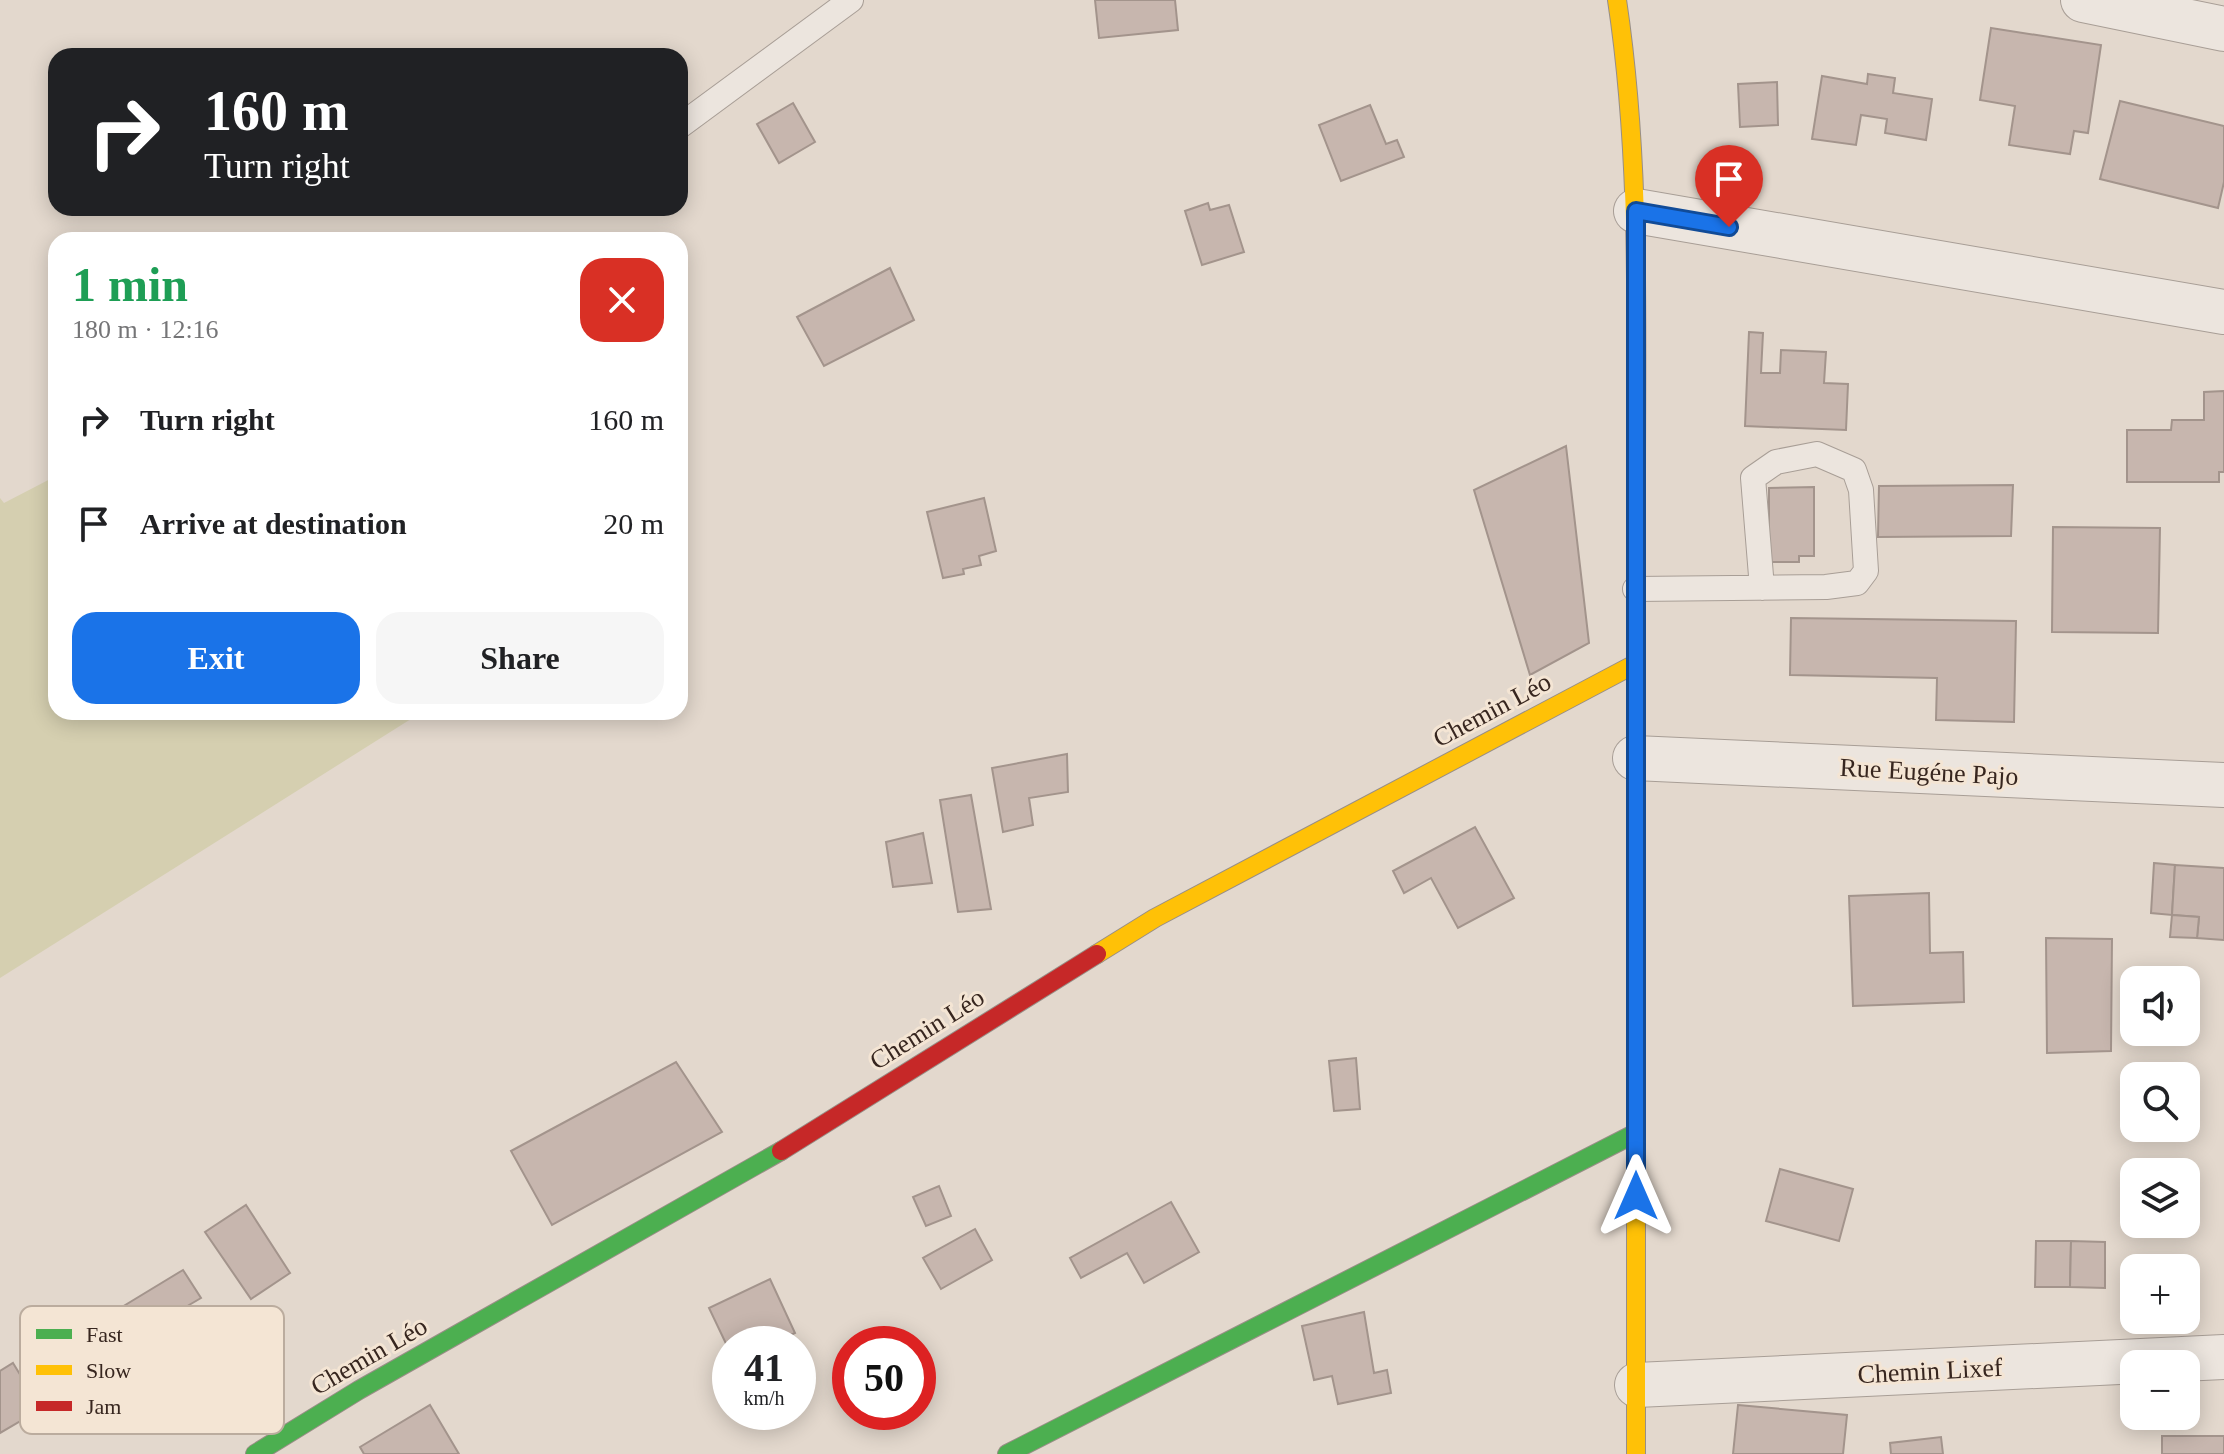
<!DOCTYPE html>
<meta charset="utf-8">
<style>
:root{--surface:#fff;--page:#f6f6f6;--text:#202124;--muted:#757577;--accent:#1a73e8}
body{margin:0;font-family:"Times New Roman",serif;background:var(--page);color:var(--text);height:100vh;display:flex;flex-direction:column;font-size:30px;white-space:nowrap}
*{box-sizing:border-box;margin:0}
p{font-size:26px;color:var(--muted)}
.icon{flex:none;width:44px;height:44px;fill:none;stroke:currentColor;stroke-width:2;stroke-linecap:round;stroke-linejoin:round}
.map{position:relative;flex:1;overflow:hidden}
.details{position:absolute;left:48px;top:232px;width:640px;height:488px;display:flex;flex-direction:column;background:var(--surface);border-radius:24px;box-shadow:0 4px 20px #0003}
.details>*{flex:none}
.hud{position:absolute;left:48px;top:48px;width:640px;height:168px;border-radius:24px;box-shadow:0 4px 20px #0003;background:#202124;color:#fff;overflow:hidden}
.controls{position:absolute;left:2120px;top:966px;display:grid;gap:16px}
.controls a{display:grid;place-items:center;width:80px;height:80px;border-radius:16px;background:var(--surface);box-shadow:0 4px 20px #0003;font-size:40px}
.speed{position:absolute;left:712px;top:1326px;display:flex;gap:16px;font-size:40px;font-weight:700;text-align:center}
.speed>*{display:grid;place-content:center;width:104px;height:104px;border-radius:50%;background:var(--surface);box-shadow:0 4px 20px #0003;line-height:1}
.speed small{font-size:20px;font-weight:400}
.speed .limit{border:12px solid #d22;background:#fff;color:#111}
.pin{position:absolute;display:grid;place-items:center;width:68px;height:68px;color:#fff;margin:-82px -34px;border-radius:50% 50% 50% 0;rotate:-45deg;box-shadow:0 0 8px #0007}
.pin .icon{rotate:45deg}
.me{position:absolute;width:88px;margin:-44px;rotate:0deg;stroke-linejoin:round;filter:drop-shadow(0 0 6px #0008)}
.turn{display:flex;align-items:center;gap:28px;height:168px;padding:0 24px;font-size:36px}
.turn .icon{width:104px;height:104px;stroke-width:2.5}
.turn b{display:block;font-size:56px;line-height:68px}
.round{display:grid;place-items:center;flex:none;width:84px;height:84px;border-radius:24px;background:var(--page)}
.headline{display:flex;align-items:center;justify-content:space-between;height:136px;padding:0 24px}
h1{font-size:48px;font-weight:700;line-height:60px;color:#1e9e55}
.button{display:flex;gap:16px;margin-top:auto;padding:16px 24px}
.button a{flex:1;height:92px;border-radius:24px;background:var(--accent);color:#fff;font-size:32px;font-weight:700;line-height:92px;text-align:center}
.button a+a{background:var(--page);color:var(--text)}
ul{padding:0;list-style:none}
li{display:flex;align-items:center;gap:24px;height:104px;padding:0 24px}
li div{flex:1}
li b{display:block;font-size:30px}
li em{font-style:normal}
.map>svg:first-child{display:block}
.green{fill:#d5cfb0}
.building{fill:#c7b6ae;stroke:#a3948c;stroke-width:2}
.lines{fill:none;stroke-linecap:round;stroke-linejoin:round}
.lane-casing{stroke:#a89e96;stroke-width:26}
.street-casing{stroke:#a89e96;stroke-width:46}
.fast-casing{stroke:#988e86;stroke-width:20}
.slow-casing{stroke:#988e86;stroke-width:20}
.jam-casing{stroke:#988e86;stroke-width:20}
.lane{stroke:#ece5de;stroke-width:24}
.street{stroke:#ece5de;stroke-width:44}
.fast{stroke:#4caf50;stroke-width:18}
.slow{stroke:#ffc107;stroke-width:18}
.jam{stroke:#c62828;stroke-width:18}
.route-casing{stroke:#114b97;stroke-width:20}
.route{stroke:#1a73e8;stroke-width:14}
.labels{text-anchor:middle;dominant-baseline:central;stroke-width:6;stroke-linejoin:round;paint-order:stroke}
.street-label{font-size:26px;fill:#37261f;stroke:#f4e5d4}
.key{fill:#f4e5d4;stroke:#bbac9e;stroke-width:2}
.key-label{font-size:22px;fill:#37261f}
</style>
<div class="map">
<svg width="2224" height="1454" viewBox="0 0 2224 1454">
<rect width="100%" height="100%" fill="#e3d8cd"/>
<!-- green -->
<polygon class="green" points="56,476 56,712 422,712 0,978 0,498 4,503"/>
<!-- building -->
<g class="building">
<polygon points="1095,0 1175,0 1178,30 1099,38"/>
<polygon points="1991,28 2101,45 2088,133 2074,131 2070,154 2009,145 2015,106 1980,100"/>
<polygon points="1868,74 1895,78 1893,93 1932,99 1926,140 1885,133 1887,119 1861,115 1856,145 1812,139 1822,76 1867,84"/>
<polygon points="1777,82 1778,125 1740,127 1738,84"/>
<polygon points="2120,101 2224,126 2224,182 2218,208 2100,179"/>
<polygon points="793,103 815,142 779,163 757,124"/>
<polygon points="1370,105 1386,144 1397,140 1404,157 1341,181 1319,125"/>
<polygon points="1208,203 1210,210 1229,205 1244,252 1202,265 1185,211"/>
<polygon points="890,268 914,320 824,366 797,317"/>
<polygon points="1749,332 1763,333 1761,373 1780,373 1781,350 1826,352 1824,383 1848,384 1846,430 1745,426"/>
<polygon points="2224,391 2224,472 2219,472 2219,482 2127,482 2127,430 2171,430 2172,420 2204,420 2204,392"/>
<polygon points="1566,446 1589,643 1530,675 1474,490"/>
<polygon points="2013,485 2011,536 1878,537 1879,486"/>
<polygon points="1814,487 1814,556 1799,556 1799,562 1769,562 1769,488"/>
<polygon points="984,498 996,551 979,556 981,565 963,569 964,574 943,578 927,512"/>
<polygon points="2053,527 2160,528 2158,633 2052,632"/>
<polygon points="1791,618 2016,621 2014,722 1936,720 1937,678 1790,675"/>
<polygon points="1067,754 1068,792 1029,798 1033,825 1003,832 992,768"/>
<polygon points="971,795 991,909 958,912 940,800"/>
<polygon points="1475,827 1514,898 1458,928 1431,878 1404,893 1393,871"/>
<polygon points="923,833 932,883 893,887 886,842"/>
<polygon points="2154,863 2175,865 2172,915 2151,913"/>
<polygon points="2175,865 2224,868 2224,940 2197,938 2199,917 2172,915"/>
<polygon points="1929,893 1930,953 1963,952 1964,1002 1853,1006 1849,896"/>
<polygon points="2172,915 2199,917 2197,938 2170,937"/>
<polygon points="2046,938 2112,939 2111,1051 2047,1053"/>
<polygon points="1356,1058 1360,1109 1334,1111 1329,1061"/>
<polygon points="676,1062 722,1132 552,1225 511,1151"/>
<polygon points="1780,1169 1853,1189 1839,1241 1766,1221"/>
<polygon points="939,1186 951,1216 926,1226 913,1197"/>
<polygon points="1171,1202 1199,1252 1144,1283 1127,1253 1081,1278 1070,1258"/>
<polygon points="246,1205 290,1273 251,1299 205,1232"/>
<polygon points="975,1229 992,1260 941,1289 923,1258"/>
<polygon points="2036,1241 2071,1241 2070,1287 2035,1287"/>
<polygon points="2071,1241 2105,1242 2105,1288 2070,1287"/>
<polygon points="183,1270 201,1298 184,1308 196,1326 174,1339 183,1354 127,1389 89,1327"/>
<polygon points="770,1279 795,1333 771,1344 730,1344 730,1352 709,1308"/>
<polygon points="1364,1312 1374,1373 1387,1370 1391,1393 1338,1404 1332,1376 1314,1380 1302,1326"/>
<polygon points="13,1363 41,1409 0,1433 0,1371"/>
<polygon points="430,1405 459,1454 364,1454 360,1447"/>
<polygon points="1738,1405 1847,1415 1843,1454 1733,1454"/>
<rect x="2162" y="1436" width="62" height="18"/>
<polygon points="1941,1437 1943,1454 1891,1454 1890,1443"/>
</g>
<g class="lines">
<!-- lane casing -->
<g class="lane-casing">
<g id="lane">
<polyline points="680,126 851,0"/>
<polyline points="1635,589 1826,587 1857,583 1866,571 1861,490 1854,470 1817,454 1776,462 1753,478 1762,588"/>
</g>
</g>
<!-- street casing -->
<g class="street-casing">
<g id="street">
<polyline points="2083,0 2224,29"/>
<polyline points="1636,211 2224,312"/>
<polyline points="1635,758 2224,785"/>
<polyline points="1637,1385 2224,1357"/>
</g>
</g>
<!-- fast casing -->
<g class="fast-casing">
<g id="fast">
<polyline points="255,1454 359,1390 781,1151"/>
<polyline points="1007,1454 1636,1133"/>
</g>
</g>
<!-- slow casing -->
<g class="slow-casing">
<g id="slow">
<path d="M1617,0C1641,159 1636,320 1636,480"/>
<polyline points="1097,954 1155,918 1635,664"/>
<polyline points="1636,1118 1636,1454"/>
</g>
</g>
<!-- jam casing -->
<g class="jam-casing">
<g id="jam">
<polyline points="1636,480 1636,1118"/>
<polyline points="781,1151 1097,954"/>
</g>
</g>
<!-- lane -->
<use href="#lane" class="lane"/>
<!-- street -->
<use href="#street" class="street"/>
<!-- fast -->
<use href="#fast" class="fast"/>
<!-- slow -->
<use href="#slow" class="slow"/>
<!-- jam -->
<use href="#jam" class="jam"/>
</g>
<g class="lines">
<!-- route casing -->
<g class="route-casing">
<polyline id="route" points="1636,1196 1636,211 1729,227"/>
</g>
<!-- route -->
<use href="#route" class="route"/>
</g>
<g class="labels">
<!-- street labels -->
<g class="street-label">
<text transform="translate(1492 710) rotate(-28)">Chemin Léo</text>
<text transform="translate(1929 772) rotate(3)">Rue Eugéne Pajo</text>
<text transform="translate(927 1029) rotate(-32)">Chemin Léo</text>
<text transform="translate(369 1356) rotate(-30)">Chemin Léo</text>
<text transform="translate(1930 1371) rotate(-3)">Chemin Lixef</text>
</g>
</g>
<!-- legend -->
<rect x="20" y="1306" width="264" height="128" rx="12" class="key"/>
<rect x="36" y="1329" width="36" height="10" fill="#4caf50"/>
<rect x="36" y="1365" width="36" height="10" fill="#ffc107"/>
<rect x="36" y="1401" width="36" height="10" fill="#c62828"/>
<g class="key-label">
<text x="86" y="1342">Fast</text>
<text x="86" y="1378">Slow</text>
<text x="86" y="1414">Jam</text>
</g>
</svg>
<div class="controls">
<a><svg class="icon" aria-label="sound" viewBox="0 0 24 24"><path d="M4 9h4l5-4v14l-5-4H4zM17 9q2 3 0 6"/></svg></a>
<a><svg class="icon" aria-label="search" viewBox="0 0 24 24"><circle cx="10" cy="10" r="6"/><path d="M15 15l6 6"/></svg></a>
<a><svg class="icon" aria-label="layers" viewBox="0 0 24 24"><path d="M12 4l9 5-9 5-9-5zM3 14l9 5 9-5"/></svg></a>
<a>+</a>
<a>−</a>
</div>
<div class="speed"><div>41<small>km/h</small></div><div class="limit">50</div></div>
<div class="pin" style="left:1729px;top:227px;background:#d93025"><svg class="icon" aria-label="arrive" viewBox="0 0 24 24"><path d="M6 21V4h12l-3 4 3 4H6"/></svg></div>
<svg class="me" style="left:1636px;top:1196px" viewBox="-20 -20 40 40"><path d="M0-17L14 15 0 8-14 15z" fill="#1a73e8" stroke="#fff" stroke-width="4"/></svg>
<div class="hud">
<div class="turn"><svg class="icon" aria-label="right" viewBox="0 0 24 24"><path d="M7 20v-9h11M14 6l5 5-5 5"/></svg><div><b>160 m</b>Turn right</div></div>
</div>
<section class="details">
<div class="headline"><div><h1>1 min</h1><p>180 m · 12:16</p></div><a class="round" style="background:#d93025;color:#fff"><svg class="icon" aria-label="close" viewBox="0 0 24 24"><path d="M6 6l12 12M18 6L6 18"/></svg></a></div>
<ul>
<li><svg class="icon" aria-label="right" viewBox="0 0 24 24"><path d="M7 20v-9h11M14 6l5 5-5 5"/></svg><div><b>Turn right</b></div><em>160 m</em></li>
<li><svg class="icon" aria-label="arrive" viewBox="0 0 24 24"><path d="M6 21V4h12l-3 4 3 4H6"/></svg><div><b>Arrive at destination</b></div><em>20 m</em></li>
</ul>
<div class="button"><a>Exit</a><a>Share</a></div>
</section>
</div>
